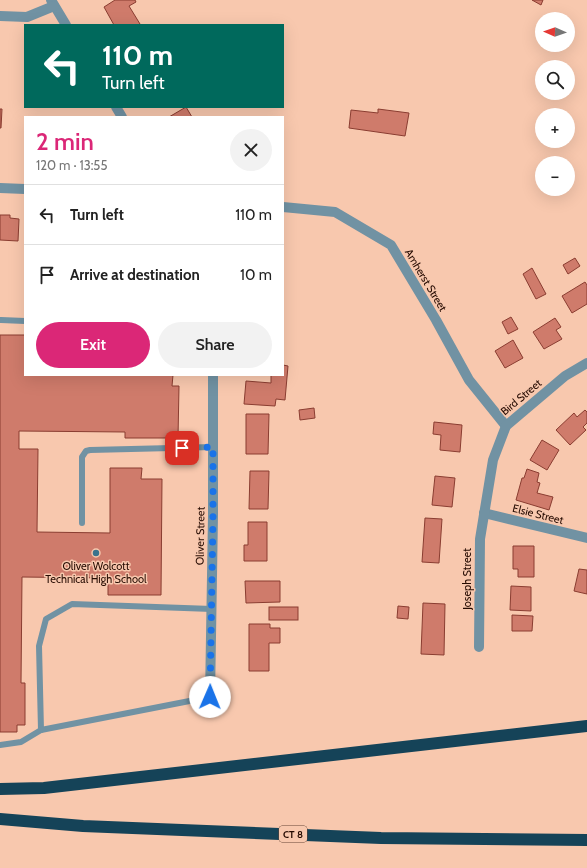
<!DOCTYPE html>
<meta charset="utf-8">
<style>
:root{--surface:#fff;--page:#f2f2f2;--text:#222;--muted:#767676;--line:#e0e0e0;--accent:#db2777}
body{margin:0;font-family:Cabin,sans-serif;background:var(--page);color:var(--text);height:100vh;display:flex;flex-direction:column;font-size:15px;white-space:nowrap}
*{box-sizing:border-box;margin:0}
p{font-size:13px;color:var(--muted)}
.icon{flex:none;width:22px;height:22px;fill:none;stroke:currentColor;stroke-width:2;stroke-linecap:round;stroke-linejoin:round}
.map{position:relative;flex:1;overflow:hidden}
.details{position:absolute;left:24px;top:116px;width:260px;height:260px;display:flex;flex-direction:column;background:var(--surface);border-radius:0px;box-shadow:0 4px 16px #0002}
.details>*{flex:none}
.banner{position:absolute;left:24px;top:24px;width:260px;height:84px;border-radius:0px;box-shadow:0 4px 16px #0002;background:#00695c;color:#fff;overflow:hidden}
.needle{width:26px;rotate:272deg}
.buttons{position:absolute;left:535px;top:12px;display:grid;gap:8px}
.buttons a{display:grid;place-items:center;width:40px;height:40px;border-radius:50%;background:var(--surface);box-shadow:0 4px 16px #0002;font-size:20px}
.pin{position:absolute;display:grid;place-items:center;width:34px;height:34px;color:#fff;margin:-17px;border-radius:8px;box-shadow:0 2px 6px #0006}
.me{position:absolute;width:44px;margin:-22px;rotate:1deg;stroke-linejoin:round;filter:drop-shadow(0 0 3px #0008)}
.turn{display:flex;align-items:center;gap:14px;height:84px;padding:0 12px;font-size:18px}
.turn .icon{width:52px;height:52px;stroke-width:2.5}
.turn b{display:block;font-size:28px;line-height:34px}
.round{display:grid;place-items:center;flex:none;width:42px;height:42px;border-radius:21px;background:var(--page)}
.summary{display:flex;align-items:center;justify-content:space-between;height:68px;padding:0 12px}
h1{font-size:24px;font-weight:600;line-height:30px;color:var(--accent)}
.button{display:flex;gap:8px;margin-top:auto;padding:8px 12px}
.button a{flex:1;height:46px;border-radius:24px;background:var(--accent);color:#fff;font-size:16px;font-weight:600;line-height:46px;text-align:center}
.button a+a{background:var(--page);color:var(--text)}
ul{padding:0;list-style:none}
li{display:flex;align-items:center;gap:12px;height:60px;padding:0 12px;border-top:1px solid var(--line)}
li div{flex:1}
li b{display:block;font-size:15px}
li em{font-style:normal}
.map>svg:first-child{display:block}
.building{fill:#cf7b6b;stroke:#8a3d31}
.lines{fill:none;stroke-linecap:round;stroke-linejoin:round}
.lane{stroke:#7192a3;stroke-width:6}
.street{stroke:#7192a3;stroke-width:10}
.highway{stroke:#154358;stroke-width:12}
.route{stroke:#1a73e8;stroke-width:7;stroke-dasharray:0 12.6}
.poi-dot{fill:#3b738d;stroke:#f8c8ae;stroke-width:1.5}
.labels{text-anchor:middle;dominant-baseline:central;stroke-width:3;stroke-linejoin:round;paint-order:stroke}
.shield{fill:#f8c8ae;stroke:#644334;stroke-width:1}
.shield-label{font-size:10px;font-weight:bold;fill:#250a00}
.street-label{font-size:11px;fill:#250a00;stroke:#f8c8ae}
.poi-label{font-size:11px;fill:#250a00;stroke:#f8c8ae}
</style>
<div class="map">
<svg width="587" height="868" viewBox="0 0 587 868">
<rect width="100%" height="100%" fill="#f8c8ae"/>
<!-- building -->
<g class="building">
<polygon points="115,0 135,0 136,2 129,6 140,24 137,25 114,25 104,7"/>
<polygon points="532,0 543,0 541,5"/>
<polygon points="186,107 192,117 169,117"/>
<polygon points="0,109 2,109 1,128 0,128"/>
<polygon points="378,109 409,113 405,136 349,128 351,110 378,113"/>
<polygon points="0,215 10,215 10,218 19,219 18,241 0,240"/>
<polygon points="575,258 580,266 568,274 563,265"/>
<polygon points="532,268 546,294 536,299 523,274"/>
<polygon points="585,282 587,285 587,304 572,313 562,296"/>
<polygon points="511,317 518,329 508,334 502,322"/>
<polygon points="555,318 561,327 556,330 562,339 544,349 533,332"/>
<polygon points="0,335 25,335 25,375 173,375 172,386 179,386 178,438 125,438 125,432 19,431 19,449 38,449 37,532 110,533 110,468 142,468 141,479 162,479 161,595 108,595 108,578 22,577 21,683 25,683 25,725 17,725 17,732 0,732"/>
<polygon points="513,340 523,358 505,368 495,351"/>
<polygon points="283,365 288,366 285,400 276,399 275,406 244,404 246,381 271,383 271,375 283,375"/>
<polygon points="314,408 315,418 300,420 299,410"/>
<polygon points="585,410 587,412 587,423 583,427 586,430 570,445 556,430 574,413 577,417"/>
<polygon points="246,414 269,414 268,454 246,454"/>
<polygon points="434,422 462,425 460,452 440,450 441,435 433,434"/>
<polygon points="542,440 559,450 547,470 530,460"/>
<polygon points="527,469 539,473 537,482 540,483 537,493 553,497 549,510 516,500 522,478 524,478"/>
<polygon points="250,471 269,471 268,509 249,509"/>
<polygon points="435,476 455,478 452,507 432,505"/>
<polygon points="425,518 442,519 439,563 422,562"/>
<polygon points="248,522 267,522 267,561 244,561 244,545 248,545"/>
<polygon points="513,546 534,546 534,577 518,577 518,569 513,569"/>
<polygon points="579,569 587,570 587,594 574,591"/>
<polygon points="245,581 280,581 280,602 246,603"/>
<polygon points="511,586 531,587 531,611 510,610"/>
<polygon points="423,603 445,604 444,655 421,654"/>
<polygon points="398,606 409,607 408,619 397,618"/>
<rect x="269" y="607" width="29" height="13"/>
<polygon points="512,615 533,616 532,631 512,631"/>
<polygon points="249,624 270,624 270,628 280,628 280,643 269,643 269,671 249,671"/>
</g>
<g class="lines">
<!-- lane -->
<g class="lane">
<polyline points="1,320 25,321"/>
<polyline points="82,523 82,457 86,451 90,450 213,447"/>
<polyline points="41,730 39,646 46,619 72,604 212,609"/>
<polyline points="0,745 21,742 41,730 210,697"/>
</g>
<!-- street -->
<g class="street">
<polyline points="51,0 66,25"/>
<polyline points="0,16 27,17 54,6"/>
<polyline points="116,107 122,117"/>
<polyline points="0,188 25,189"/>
<polyline points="283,207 335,212 391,245 436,320 469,380 506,426"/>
<polyline points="484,513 587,538"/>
<polyline points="479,647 480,539 493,460 506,426 565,376 587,363"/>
<polyline points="210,697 213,515 213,375"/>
</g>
<!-- highway -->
<g class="highway">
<polyline points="0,789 44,788 587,726"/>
<polyline points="0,819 83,826 381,838 587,840"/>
</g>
</g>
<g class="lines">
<!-- route -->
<polyline class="route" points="182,448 213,447 213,515 210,697"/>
</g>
<!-- markers -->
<circle class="poi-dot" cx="96" cy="553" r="4"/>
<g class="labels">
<!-- shield labels -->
<rect class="shield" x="279" y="826" width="28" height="16" rx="3"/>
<g class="shield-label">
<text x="293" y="834">CT 8</text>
</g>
<!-- street labels -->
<g class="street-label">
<text transform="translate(426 280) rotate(59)">Amherst Street</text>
<text transform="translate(521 397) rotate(-40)">Bird Street</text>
<text transform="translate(538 514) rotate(14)">Elsie Street</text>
<text transform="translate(200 536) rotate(-89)">Oliver Street</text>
<text transform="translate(467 579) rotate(-90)">Joseph Street</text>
</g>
<!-- poi labels -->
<g class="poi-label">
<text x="96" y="566">Oliver Wolcott<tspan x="96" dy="13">Technical High School</tspan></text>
</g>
</g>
</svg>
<div class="buttons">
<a><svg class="needle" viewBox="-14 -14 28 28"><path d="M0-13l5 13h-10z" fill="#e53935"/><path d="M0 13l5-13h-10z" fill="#767676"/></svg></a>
<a><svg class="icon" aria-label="search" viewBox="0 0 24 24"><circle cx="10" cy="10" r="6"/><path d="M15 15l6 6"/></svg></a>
<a>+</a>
<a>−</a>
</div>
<div class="pin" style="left:182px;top:448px;background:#d93025"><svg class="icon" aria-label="arrive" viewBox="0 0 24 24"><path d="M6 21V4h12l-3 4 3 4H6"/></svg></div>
<svg class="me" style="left:210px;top:697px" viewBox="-20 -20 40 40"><circle r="19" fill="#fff"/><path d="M0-13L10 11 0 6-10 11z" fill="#1a73e8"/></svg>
<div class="banner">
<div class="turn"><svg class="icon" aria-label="left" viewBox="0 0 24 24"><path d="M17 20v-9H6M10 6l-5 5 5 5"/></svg><div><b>110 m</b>Turn left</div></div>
</div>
<section class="details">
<div class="summary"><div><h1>2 min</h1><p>120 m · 13:55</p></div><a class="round"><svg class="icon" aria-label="close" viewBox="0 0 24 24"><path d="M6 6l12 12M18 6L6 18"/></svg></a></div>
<ul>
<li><svg class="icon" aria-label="left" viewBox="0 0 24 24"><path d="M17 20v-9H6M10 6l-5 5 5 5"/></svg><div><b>Turn left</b></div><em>110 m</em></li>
<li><svg class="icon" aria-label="arrive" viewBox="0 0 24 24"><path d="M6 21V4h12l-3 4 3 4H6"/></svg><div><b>Arrive at destination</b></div><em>10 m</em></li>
</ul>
<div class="button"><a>Exit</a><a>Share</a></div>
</section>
</div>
